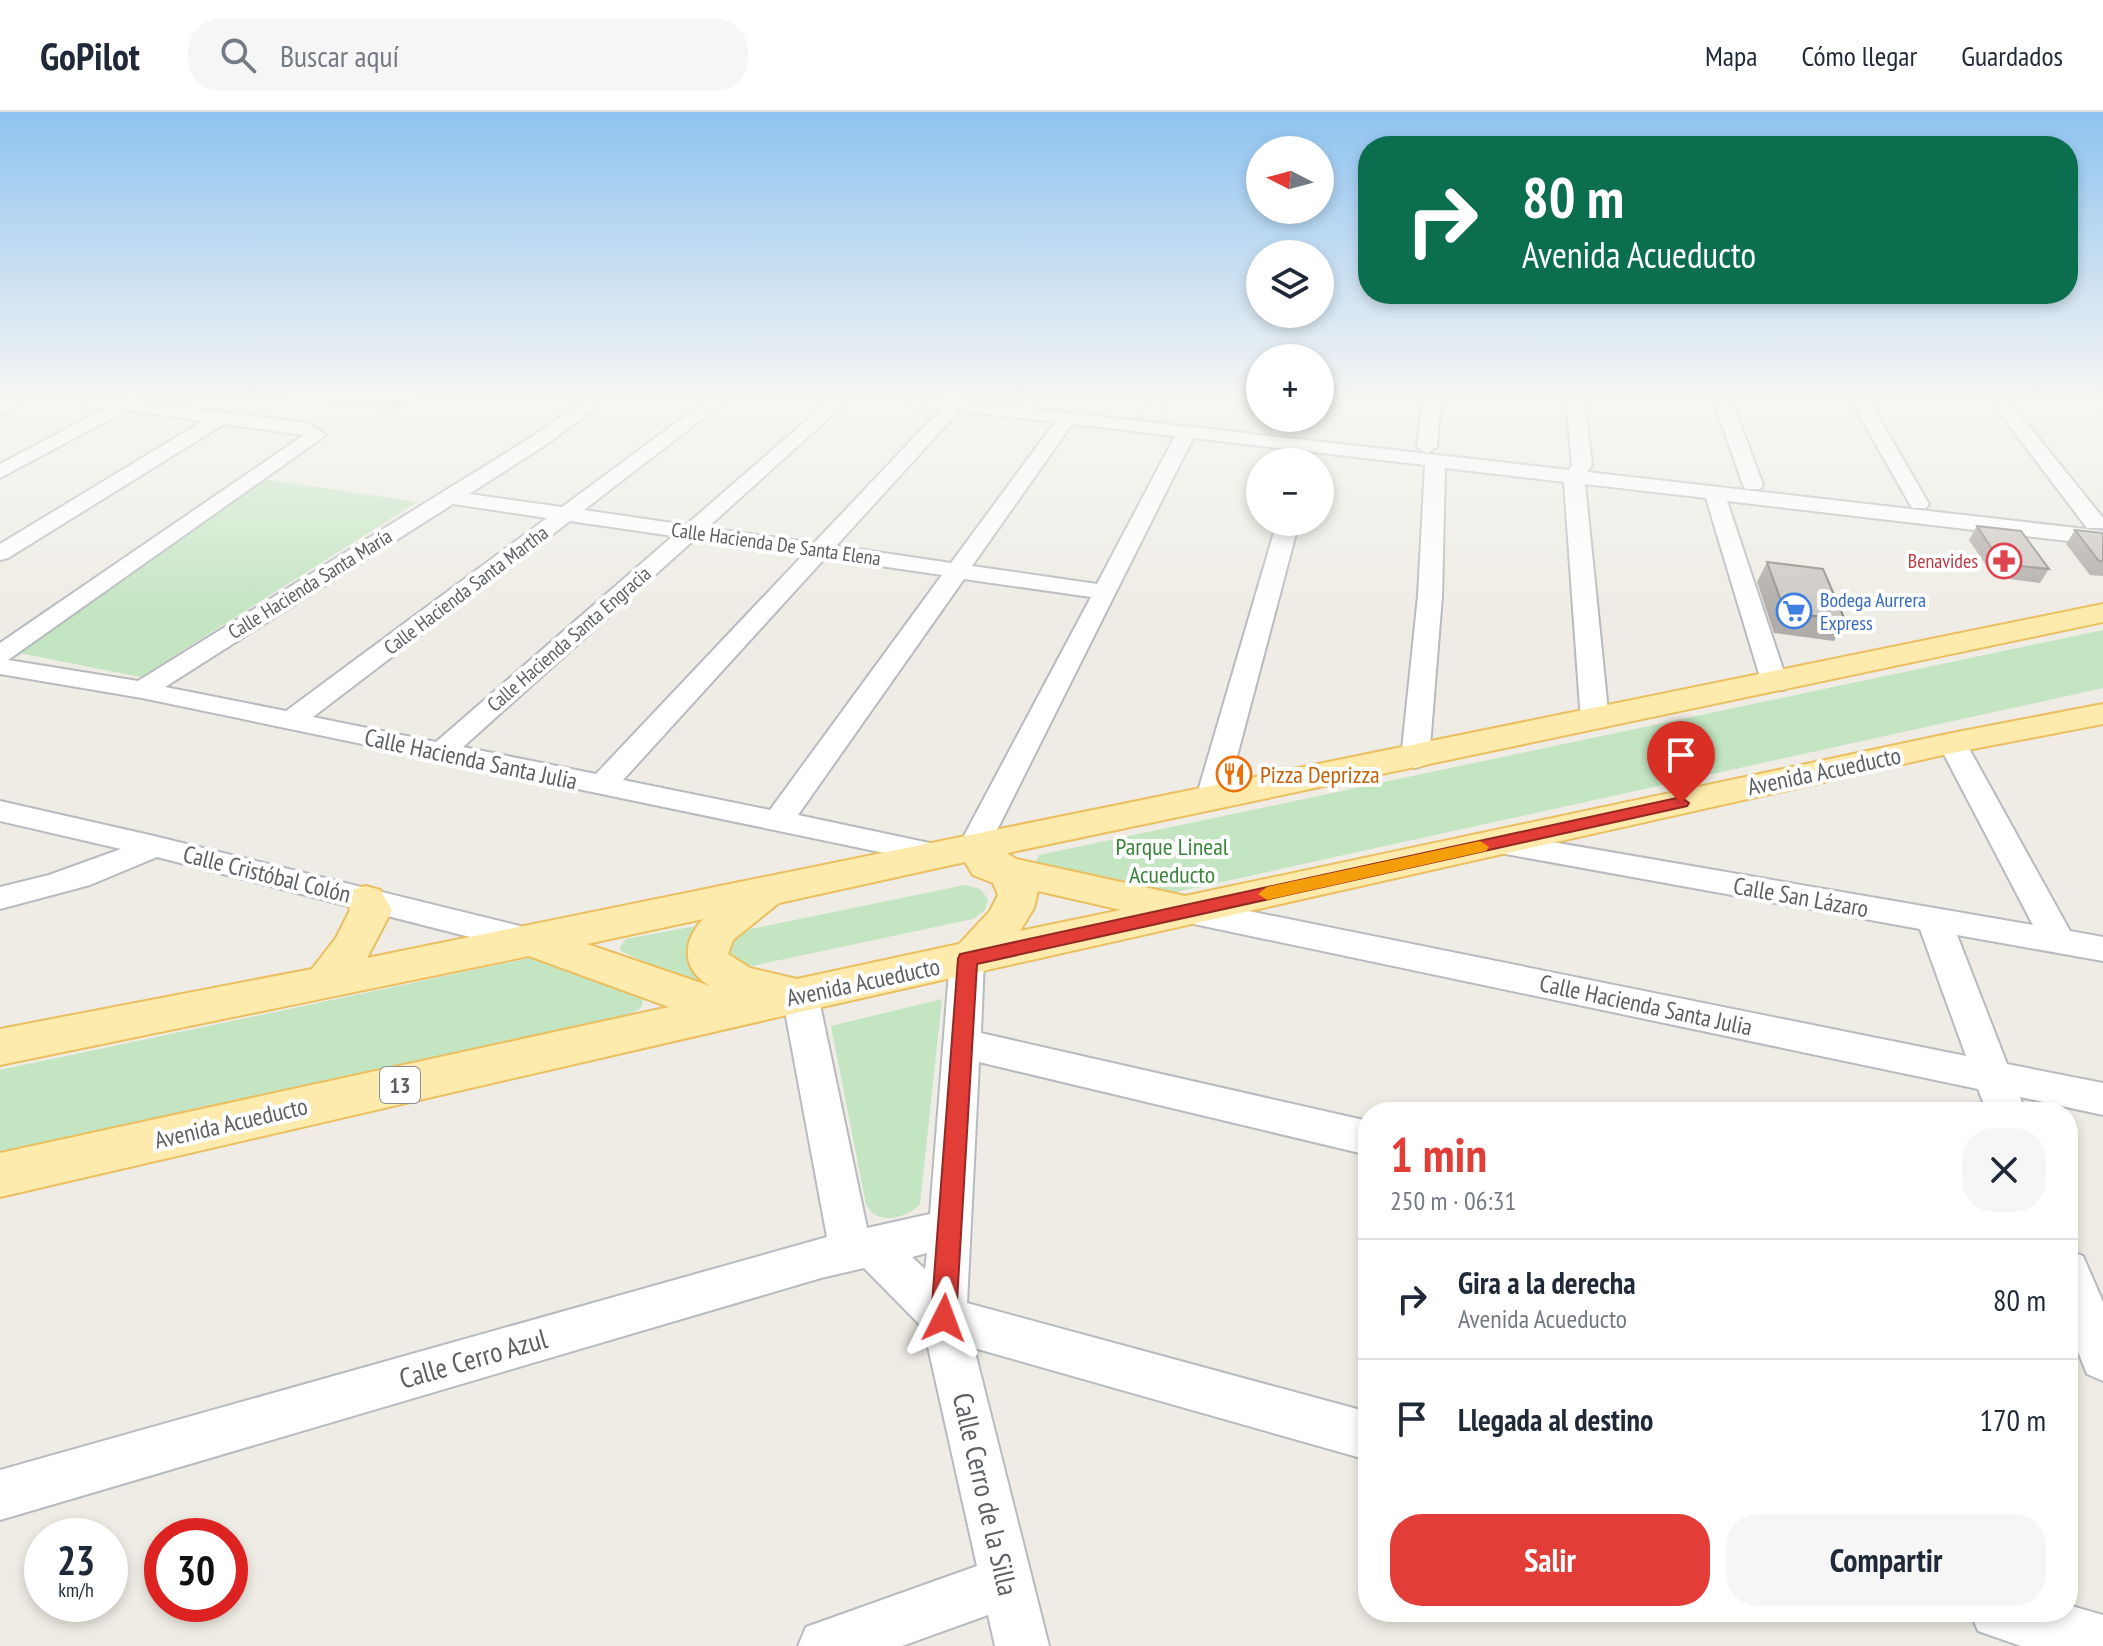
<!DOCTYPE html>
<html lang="es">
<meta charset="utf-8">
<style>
:root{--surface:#fff;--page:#f6f6f7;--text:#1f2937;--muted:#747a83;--line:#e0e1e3;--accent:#e23d37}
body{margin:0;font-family:"PT Sans Narrow",sans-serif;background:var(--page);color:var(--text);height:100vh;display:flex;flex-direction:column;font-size:30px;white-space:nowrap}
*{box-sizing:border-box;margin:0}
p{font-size:26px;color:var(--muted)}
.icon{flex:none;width:44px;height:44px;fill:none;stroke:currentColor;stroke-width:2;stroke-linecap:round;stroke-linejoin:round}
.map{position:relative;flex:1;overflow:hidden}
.details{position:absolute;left:1358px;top:990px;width:720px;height:520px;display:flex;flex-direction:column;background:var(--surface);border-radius:32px;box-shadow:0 4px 12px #0003}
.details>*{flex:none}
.banner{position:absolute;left:1358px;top:24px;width:720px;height:168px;border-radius:32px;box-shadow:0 4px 12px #0003;background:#0b6e4f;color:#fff;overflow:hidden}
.needle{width:52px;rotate:276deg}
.fabs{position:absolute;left:1246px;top:24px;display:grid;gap:16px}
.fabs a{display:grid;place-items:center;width:88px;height:88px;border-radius:50%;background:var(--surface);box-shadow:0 4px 12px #0003;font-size:40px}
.speed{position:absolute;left:24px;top:1406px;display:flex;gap:16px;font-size:40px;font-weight:700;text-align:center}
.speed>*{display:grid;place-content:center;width:104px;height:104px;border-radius:50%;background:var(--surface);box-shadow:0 4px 12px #0003;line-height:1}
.speed small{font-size:20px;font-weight:400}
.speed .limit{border:12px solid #d22;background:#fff;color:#111}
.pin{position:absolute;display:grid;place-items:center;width:68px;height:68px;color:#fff;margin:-82px -34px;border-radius:50% 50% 50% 0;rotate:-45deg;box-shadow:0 0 8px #0007}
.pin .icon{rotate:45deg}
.me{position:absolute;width:88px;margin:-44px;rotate:3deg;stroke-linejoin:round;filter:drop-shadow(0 0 6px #0008)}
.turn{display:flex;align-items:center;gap:28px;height:168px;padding:0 32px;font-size:36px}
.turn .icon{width:104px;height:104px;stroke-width:2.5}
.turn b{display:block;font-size:56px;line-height:68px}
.round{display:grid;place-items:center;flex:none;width:84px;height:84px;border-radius:32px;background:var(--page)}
.head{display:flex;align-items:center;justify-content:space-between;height:136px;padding:0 32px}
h1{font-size:48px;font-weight:800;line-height:60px;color:var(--accent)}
.action{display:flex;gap:16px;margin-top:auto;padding:16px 32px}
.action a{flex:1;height:92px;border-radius:32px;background:var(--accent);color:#fff;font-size:32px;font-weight:800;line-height:92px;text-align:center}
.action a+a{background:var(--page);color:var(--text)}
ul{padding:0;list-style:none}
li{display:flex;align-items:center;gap:24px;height:120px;padding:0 32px;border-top:2px solid var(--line)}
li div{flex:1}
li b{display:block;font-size:30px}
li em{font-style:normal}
header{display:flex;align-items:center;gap:48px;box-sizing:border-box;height:112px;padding:0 40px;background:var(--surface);border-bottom:2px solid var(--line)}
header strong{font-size:38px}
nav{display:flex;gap:44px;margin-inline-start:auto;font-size:28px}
.search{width:560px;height:72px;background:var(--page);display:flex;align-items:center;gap:20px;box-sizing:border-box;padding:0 28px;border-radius:32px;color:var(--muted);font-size:30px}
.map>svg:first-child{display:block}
.green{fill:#c3e5c2}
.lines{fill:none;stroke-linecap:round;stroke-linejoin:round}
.minor-casing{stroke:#b7babe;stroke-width:4}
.major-casing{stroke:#ebbf60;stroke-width:4}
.minor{fill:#fff;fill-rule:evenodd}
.major{fill:#fcebac;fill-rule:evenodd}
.wall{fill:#afaca9}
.shaded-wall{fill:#8f8c89}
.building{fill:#ccc8c4;stroke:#8f8c89;stroke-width:2}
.route{fill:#e23d37;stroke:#932824;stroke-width:2}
.slow{fill:#f59e0b}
.labels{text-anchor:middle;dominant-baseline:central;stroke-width:8;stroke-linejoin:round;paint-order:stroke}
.far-street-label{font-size:20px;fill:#5c6064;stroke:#fff}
.far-health-label{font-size:20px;fill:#be3a42;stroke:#fff;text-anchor:end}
.far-shop-label{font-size:20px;fill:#366cbe;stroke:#fff;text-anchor:start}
.shield{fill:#fff;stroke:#8d9092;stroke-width:2}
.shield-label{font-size:22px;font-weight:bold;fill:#5c6064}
.street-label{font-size:24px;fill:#5c6064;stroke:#fff}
.food-label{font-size:24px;fill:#c56008;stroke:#fff;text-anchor:start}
.park-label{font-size:24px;fill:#39863a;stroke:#fff}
.near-street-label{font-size:28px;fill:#5c6064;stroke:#fff}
</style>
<header>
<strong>GoPilot</strong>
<div class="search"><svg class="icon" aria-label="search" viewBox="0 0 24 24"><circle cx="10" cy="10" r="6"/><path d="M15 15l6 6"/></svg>Buscar aquí</div>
<nav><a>Mapa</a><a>Cómo llegar</a><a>Guardados</a></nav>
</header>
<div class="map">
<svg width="2103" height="1534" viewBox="0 0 2103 1534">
<rect width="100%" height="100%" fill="#eeece4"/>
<!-- green -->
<g class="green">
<polygon points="917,287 952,287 1559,355 1565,359"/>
<polygon points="1604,361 2103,417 2103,422 1598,362"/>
<polygon points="263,367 417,390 141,565 14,540"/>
<polygon points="2103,518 2103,576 1167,782 1040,753 1036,749 1039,743"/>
<polygon points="965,773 980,777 988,787 985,798 973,807 752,854 731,847 729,835 731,829 751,817"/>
<polygon points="712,811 715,870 710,877 704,877 621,839 620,835 626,827"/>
<polygon points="540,844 636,881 643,889 641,896 628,904 0,1041 0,958"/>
<path d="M942,887L920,1092C906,1107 876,1114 866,1092L831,914Z"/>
</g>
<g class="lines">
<!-- minor casing -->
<g class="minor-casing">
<g id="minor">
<polygon points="7,287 30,287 0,302 0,290"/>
<path d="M72,287H120L307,311L326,323L8,548L138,569L530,326L588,287H608L544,334L469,382L562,395L708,287H728L584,398L686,413L831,287H850L707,416L814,431L941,297L901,292L892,287L955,288L1569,358L1572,353L1566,287H1584L1592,353L1587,360L2103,419V433L1727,389L1788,572L1784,578H1766L1762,572L1706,386L1585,372L1609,609L1605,615H1585L1581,609L1564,370L1445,356L1442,484L1429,647L1425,653L1415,656L1405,653L1401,647L1418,484L1425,353L1193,326L984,744L973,747L962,744L957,737L1091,485L964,467L798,703L953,736L958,743L953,750L942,753L142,586L0,562V531L304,323L224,312L8,446L0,448V432L203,309L127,298L0,366V352L106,296L75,291ZM959,299L1055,310L951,451L836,434ZM1072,312L1175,324L1097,472L972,454ZM453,392L547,406L286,599L165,575ZM570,409L673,424L436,630L313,605ZM695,427L803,443L596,662L463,635ZM825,446L942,463L770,698L623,668Z"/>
<polygon points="1150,287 1168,287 1155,308 1149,309 1140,304"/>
<polygon points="1423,287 1441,287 1437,335 1427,341 1417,335"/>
<polygon points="1713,287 1731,287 1763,373 1760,377 1746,377 1743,373"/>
<polygon points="1850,287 1868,287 1929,392 1926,396 1912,396"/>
<polygon points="1989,287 2007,287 2103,406 2103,416 2087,416"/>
<polygon points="1277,410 1299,410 1226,686 1221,693 1211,695 1201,693 1196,686"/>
<polygon points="1952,623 1962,625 1966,631 2070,819 2103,825 2103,849 1957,823 2007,952 2103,971 2103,1003 2020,985 2025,1000 1987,1000 1978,977 1189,811 1177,807 1173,799 1177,791 1189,787 1966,944 1920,817 1500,741 1489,738 1485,731 1489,724 1500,721 2033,813 1938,631 1942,625"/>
<polygon points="0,689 154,724 532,817 544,820 549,829 544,838 532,841 157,745 90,773 0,797 0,775 49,763 121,737 0,709"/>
<path d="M967,834L979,838L984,847L981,921L1368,1009V1043L979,950L967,1191L1368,1300V1348L974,1236L1049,1534H995L988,1503L902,1534H798L806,1515L977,1454L924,1217L864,1156L821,1166L0,1408V1358L827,1125L782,883L787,874L800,870L813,874L818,883L867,1116L930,1102L950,847L955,838ZM927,1141L925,1157L912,1145Z"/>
<polygon points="2068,1138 2083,1144 2103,1190 2103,1269 2087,1262 2068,1215"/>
<polygon points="2068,1493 2103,1503 2103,1534 2021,1534 1978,1519 1970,1500 2068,1500"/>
</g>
</g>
<!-- major casing -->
<g class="major-casing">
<path id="major" d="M2103,492V510L1007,741L1016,747L1185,784L1952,621L2103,592V612L1952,641L800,900L0,1085V1041L669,895L529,844L0,953V917L312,857L336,826L350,798L346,788L352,778L366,774L380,778L392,798L367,846ZM965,750L973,763L993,771L998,783L990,799L959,832L797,867L750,856L728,842L733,828L779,791ZM1038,779L1121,798L1020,819L1034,796ZM703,807C682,830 681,857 710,874L587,832Z"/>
</g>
<!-- minor -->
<use href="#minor" class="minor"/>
<!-- major -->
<use href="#major" class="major"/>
</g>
<!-- wall -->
<g class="wall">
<polygon points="280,287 412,287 393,297"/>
<polygon points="1977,414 2049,457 2040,471 1994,465 1969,428"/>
<polygon points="2075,418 2103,421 2103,464 2090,463 2066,432"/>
<polygon points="1767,450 1845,508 1834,529 1774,521 1757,470"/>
</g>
<!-- shaded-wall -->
<polygon class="shaded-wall" points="389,287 412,287 393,297"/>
<!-- building -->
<g class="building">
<polygon points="1977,414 2021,419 2049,457 2002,452"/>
<polygon points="2075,418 2103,421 2103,449 2099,449"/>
<polygon points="1767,450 1823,457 1845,508 1785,500"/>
</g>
<!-- sky -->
<linearGradient id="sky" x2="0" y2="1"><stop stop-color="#8ec3f0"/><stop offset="0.57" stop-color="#f7f6f3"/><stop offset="1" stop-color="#f7f6f3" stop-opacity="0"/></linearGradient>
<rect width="2103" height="502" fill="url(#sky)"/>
<!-- route -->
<polygon class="route" points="1681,685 1689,691 1687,694 977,852 956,1206 953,1214 944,1218 935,1214 931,1206 958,847 960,842"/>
<!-- slow -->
<polygon class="slow" points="1480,729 1489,735 1486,739 1267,788 1258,782 1267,775"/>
<!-- icons -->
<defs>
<g id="pharmacy-ring" transform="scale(1.8)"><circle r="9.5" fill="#fff" stroke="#e0444e" stroke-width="1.5"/><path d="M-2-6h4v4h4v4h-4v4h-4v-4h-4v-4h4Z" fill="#e0444e"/></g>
<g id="supermarket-ring" transform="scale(1.8)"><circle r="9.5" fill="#fff" stroke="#3f7fe0" stroke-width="1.5"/><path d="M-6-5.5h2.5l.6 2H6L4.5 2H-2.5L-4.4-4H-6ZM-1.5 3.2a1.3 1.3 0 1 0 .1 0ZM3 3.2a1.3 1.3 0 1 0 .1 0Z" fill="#3f7fe0"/></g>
<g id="restaurant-ring" transform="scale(1.8)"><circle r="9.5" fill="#fff" stroke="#e8710a" stroke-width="1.5"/><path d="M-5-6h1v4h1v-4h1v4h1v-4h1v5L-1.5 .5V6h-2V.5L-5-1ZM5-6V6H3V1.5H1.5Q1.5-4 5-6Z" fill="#e8710a"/></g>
</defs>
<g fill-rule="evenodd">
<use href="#pharmacy-ring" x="2004" y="449"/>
<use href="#supermarket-ring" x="1794" y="499"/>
<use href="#restaurant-ring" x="1234" y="662"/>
</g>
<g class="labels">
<!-- far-street labels -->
<g class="far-street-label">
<text transform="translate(776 432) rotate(8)">Calle Hacienda De Santa Elena</text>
<text transform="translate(310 472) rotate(-32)">Calle Hacienda Santa María</text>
<text transform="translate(466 478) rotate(-37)">Calle Hacienda Santa Martha</text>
<text transform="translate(569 527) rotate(-41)">Calle Hacienda Santa Engracia</text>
</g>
<!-- far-health labels -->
<g class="far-health-label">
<text x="1978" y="449">Benavides</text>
</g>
<!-- far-shop labels -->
<g class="far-shop-label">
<text x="1820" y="488">Bodega Aurrera<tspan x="1820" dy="23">Express</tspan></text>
</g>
<!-- shield labels -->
<rect class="shield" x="380" y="955" width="40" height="36" rx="6"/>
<g class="shield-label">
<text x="400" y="973">13</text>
</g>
<!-- street labels -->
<g class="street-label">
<text transform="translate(471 647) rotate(12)">Calle Hacienda Santa Julia</text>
<text transform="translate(1824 659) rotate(-12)">Avenida Acueducto</text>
<text transform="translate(267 762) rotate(14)">Calle Cristóbal Colón</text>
<text transform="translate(1801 785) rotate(10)">Calle San Lázaro</text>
<text transform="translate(863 870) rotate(-12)">Avenida Acueducto</text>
<text transform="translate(1646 893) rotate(12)">Calle Hacienda Santa Julia</text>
<text transform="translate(231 1011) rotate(-13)">Avenida Acueducto</text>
</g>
<!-- food labels -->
<g class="food-label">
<text x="1260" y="662">Pizza Deprizza</text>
</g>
<!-- park labels -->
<g class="park-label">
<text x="1172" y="734">Parque Lineal<tspan x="1172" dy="28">Acueducto</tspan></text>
</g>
<!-- near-street labels -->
<g class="near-street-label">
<text transform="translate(473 1246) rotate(-16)">Calle Cerro Azul</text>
<text transform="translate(986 1382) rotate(77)">Calle Cerro de la Silla</text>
</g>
</g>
</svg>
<div class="fabs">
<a><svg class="needle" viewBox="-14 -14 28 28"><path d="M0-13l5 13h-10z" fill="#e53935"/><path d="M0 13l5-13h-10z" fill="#747a83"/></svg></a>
<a><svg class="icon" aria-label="layers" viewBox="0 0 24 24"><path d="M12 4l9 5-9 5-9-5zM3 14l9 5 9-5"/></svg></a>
<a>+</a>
<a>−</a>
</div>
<div class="speed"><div>23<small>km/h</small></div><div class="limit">30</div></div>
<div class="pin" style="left:1681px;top:691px;background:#d93025"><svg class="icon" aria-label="arrive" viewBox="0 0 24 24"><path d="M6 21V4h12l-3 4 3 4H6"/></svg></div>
<svg class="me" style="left:944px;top:1206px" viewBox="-20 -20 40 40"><path d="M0-17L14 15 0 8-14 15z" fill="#e23d37" stroke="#fff" stroke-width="4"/></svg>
<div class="banner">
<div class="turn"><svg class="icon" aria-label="right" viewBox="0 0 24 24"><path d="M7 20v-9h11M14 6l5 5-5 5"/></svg><div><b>80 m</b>Avenida Acueducto</div></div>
</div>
<section class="details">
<div class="head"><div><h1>1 min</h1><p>250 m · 06:31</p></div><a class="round"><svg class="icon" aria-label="close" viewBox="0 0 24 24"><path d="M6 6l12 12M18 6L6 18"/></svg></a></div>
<ul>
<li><svg class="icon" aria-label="right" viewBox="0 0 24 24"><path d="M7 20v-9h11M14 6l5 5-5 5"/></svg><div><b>Gira a la derecha</b><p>Avenida Acueducto</p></div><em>80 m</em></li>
<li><svg class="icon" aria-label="arrive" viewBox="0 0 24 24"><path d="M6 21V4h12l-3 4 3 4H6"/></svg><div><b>Llegada al destino</b></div><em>170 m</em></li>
</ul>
<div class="action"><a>Salir</a><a>Compartir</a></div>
</section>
</div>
